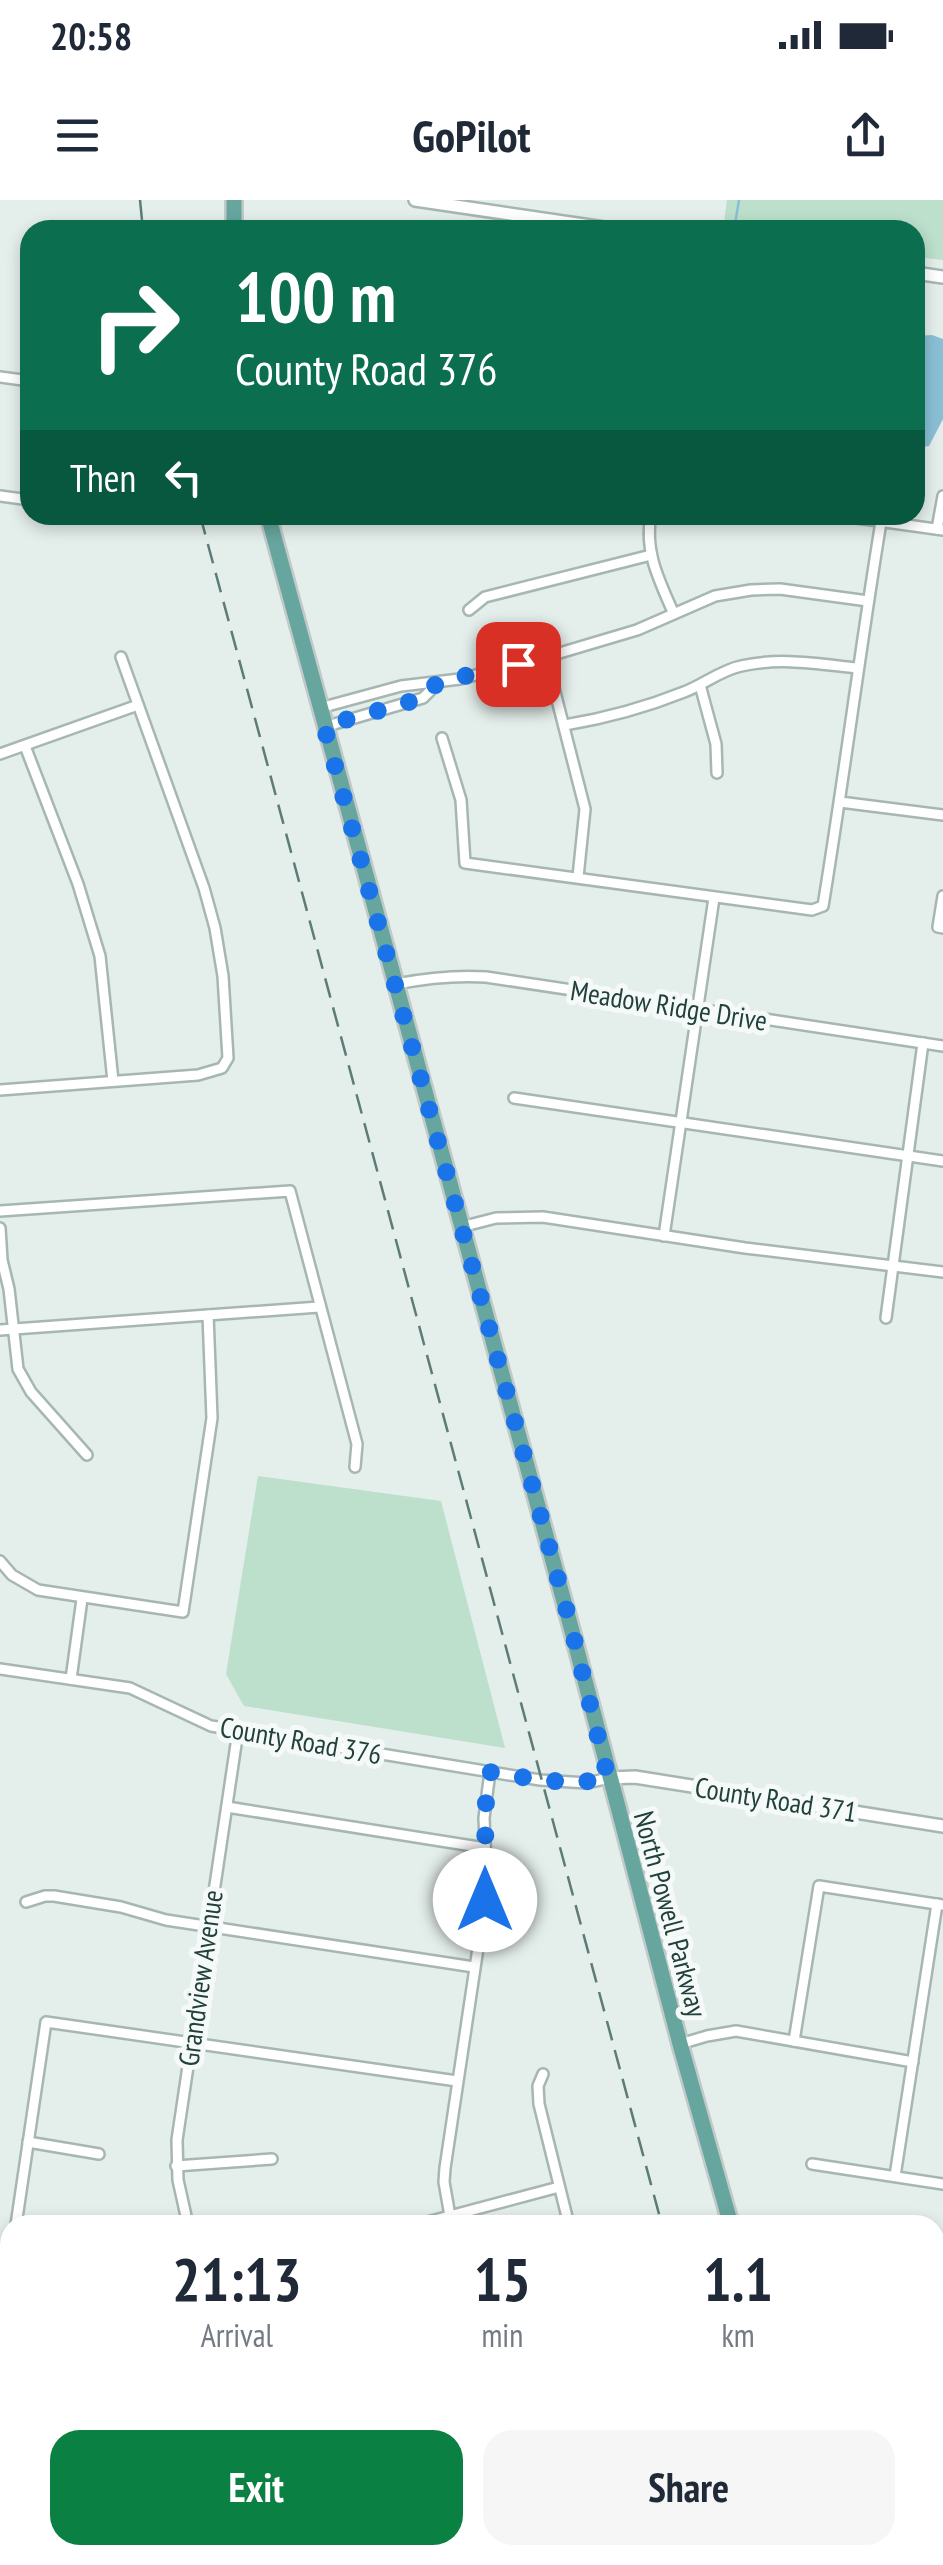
<!DOCTYPE html>
<style>
:root{--surface:#fff;--page:#f6f6f7;--text:#1f2937;--muted:#747a83;--accent:#0b8043}
body{margin:0;font-family:"PT Sans Narrow",sans-serif;background:var(--page);color:var(--text);height:100vh;display:flex;flex-direction:column;font-size:38px;white-space:nowrap}
*{box-sizing:border-box;margin:0}
p{font-size:32px;color:var(--muted)}
.icon{flex:none;width:55px;height:55px;fill:none;stroke:currentColor;stroke-width:2;stroke-linecap:round;stroke-linejoin:round}
.map{position:relative;flex:1;overflow:hidden}
.drawer{position:absolute;left:0px;top:2015px;width:945px;height:350px;display:flex;flex-direction:column;background:var(--surface);border-radius:30px 30px 0 0;box-shadow:0 5px 15px #0003}
.drawer>*{flex:none}
.guide{position:absolute;left:20px;top:20px;width:905px;height:305px;border-radius:30px;box-shadow:0 5px 15px #0003;background:#0b6e4f;color:#fff;overflow:hidden}
.pin{position:absolute;display:grid;place-items:center;width:85px;height:85px;color:#fff;margin:-42px;border-radius:20px;box-shadow:0 5px 15px #0006}
.me{position:absolute;width:110px;margin:-55px;rotate:0deg;stroke-linejoin:round;filter:drop-shadow(0 0 8px #0008)}
.turn{display:flex;align-items:center;gap:35px;height:210px;padding:0 50px;font-size:45px}
.turn .icon{width:130px;height:130px;stroke-width:2.5}
.turn b{display:block;font-size:70px;line-height:85px}
.then{display:flex;align-items:center;height:95px;padding:0 50px;background:#0003;gap:20px;font-size:38px}
.eta{display:flex;justify-content:space-evenly;align-items:center;height:170px;text-align:center}
.eta b{font-size:60px;font-weight:800;line-height:70px}
.button{display:flex;gap:20px;margin-top:auto;padding:20px 50px}
.button a{flex:1;height:115px;border-radius:30px;background:var(--accent);color:#fff;font-size:40px;font-weight:800;line-height:115px;text-align:center}
.button a+a{background:var(--page);color:var(--text)}
.status{display:flex;justify-content:space-between;align-items:center;height:70px;padding:0 50px;background:var(--surface);direction:ltr}
.status svg{height:28px;fill:currentColor}
header{display:flex;justify-content:space-between;align-items:center;height:130px;padding:0 50px;background:var(--surface);font-size:45px;font-weight:800}
.map>svg:first-child{display:block}
.green{fill:#bce0cb}
.water{fill:#89bfd5}
.lines{fill:none;stroke-linecap:round;stroke-linejoin:round}
.stream{stroke:#89bfd5;stroke-width:2.5}
.minor-casing{stroke:#a6b7b3;stroke-width:14}
.tertiary-casing{stroke:#a6b7b3;stroke-width:16}
.primary-casing{stroke:#c1cac9;stroke-width:20}
.minor{stroke:#fff;stroke-width:9}
.tertiary{stroke:#fff;stroke-width:11}
.primary{stroke:#66a69e;stroke-width:15}
.rail{stroke:#5d7c78;stroke-width:2.5;stroke-dasharray:20 10;stroke-linecap:butt}
.route{stroke:#1a73e8;stroke-width:18;stroke-dasharray:0 32.4}
.labels{text-anchor:middle;dominant-baseline:central;stroke-width:10;stroke-linejoin:round;paint-order:stroke}
.street-label{font-size:28px;fill:#22413d;stroke:#f5faf8}
</style>
<div class="status"><b>20:58</b><svg viewBox="0 0 49 12"><path d="M0 12V9h3v3zM5 12V6h3v6zM10 12V3h3v9zM15 12V0h3v12zM26 1h20v11H26zM47 4h2v5h-2z"/></svg></div>
<header><svg class="icon" aria-label="menu" viewBox="0 0 24 24"><path d="M4 6h16M4 12h16M4 18h16"/></svg>GoPilot<svg class="icon" aria-label="share" viewBox="0 0 24 24"><path d="M12 15V3M7 8l5-5 5 5M5 13v7h14v-7"/></svg></header>
<div class="map">
<svg width="943" height="2365" viewBox="0 0 943 2365">
<rect width="100%" height="100%" fill="#e4eeeb"/>
<!-- green -->
<g class="green">
<polygon points="727,0 943,0 943,60 915,57 915,30 723,30"/>
<polygon points="258,1276 441,1301 505,1548 244,1506 226,1474"/>
</g>
<!-- water -->
<polygon class="water" points="932,135 943,139 943,219 929,246 915,248 915,136"/>
<g class="lines">
<!-- stream -->
<polyline class="stream" points="734,30 739,0"/>
<!-- minor casing -->
<g class="minor-casing">
<g id="minor">
<polyline points="0,177 30,181"/>
<polyline points="0,296 30,300"/>
<path d="M651,315C644,351 659,380 673,412"/>
<polyline points="768,315 779,315"/>
<polyline points="835,315 943,330"/>
<polyline points="937,329 943,296"/>
<polyline points="469,410 485,397 651,355"/>
<polyline points="546,457 585,609 578,677"/>
<polyline points="700,485 716,544 717,573"/>
<polyline points="320,508 401,486 460,479 546,457 637,430 715,396 751,390 780,389 868,401"/>
<path d="M565,525C607,518 644,508 684,492C703,485 721,470 741,466C780,457 818,464 857,468"/>
<polyline points="324,527 423,498 437,484"/>
<path d="M442,538L461,600L465,663L812,710L823,706C844,578 860,450 881,322"/>
<polyline points="25,546 78,684 100,756 113,881"/>
<polyline points="0,554 138,505"/>
<polyline points="840,602 943,615"/>
<polyline points="943,696 938,727 943,728"/>
<path d="M396,784C427,778 454,775 486,777L943,846"/>
<polyline points="0,890 198,875 222,868 228,858 223,776 215,728 204,688 121,457"/>
<polyline points="514,898 943,961"/>
<polyline points="0,1011 290,991 357,1244 355,1267"/>
<polyline points="461,1027 496,1018 543,1017 745,1048 943,1072"/>
<polyline points="0,1028 2,1060 9,1089 18,1169 31,1192 87,1255"/>
<polyline points="664,1036 714,698"/>
<polyline points="886,1118 923,843"/>
<polyline points="0,1130 319,1107"/>
<polyline points="0,1361 12,1375 38,1390 183,1412 212,1218 208,1115"/>
<polyline points="0,1469 130,1488 211,1526 540,1580 587,1583 609,1578"/>
<polyline points="71,1479 82,1399"/>
<polyline points="227,1607 485,1648"/>
<polyline points="26,1702 45,1696 54,1696 121,1707 166,1720 474,1767"/>
<polyline points="794,1841 819,1686 943,1705"/>
<polyline points="680,1844 707,1836 736,1831 913,1862"/>
<polyline points="543,1874 538,1886 539,1904 569,2025"/>
<polyline points="28,1942 99,1954"/>
<polyline points="812,1964 943,1984"/>
<polyline points="176,1966 272,1959"/>
<polyline points="895,1976 937,1704"/>
<polyline points="450,2016 444,1982 445,1968 487,1688 484,1618 490,1572"/>
<polyline points="16,2025 46,1822 457,1881"/>
<polyline points="188,2025 178,1980 177,1940 238,1531"/>
<polyline points="416,2025 559,1987"/>
<polyline points="0,2060 10,2061"/>
<polyline points="935,2103 943,2104"/>
<polyline points="0,2180 10,2181"/>
<polyline points="0,2301 10,2303"/>
<polyline points="935,2306 943,2307"/>
<polyline points="278,2355 281,2365"/>
<polyline points="658,2355 660,2365"/>
<polyline points="524,2365 562,2355"/>
</g>
</g>
<!-- tertiary casing -->
<g class="tertiary-casing">
<g id="tertiary">
<polyline points="415,0 618,30"/>
<polyline points="915,73 943,77"/>
<polyline points="609,1578 635,1577 943,1626"/>
</g>
</g>
<!-- primary casing -->
<g class="primary-casing">
<g id="primary">
<polyline points="234,30 234,0"/>
<polyline points="268,315 572,1431 680,1844 731,2025"/>
<polyline points="820,2355 823,2365"/>
</g>
</g>
<!-- minor -->
<use href="#minor" class="minor"/>
<!-- tertiary -->
<use href="#tertiary" class="tertiary"/>
<!-- primary -->
<use href="#primary" class="primary"/>
<!-- rail -->
<g class="rail">
<polyline points="140,0 143,30"/>
<polyline points="200,315 662,2025"/>
<polyline points="752,2355 755,2365"/>
</g>
</g>
<g class="lines">
<!-- route -->
<path class="route" d="M485,1700L488,1672L484,1618L490,1572C529,1578 570,1587 608,1578L572,1430L324,526L423,498L438,482L518,464"/>
</g>
<g class="labels">
<!-- street labels -->
<g class="street-label">
<text transform="translate(669 805) rotate(9)">Meadow Ridge Drive</text>
<text transform="translate(301 1540) rotate(10)">County Road 376</text>
<text transform="translate(776 1599) rotate(9)">County Road 371</text>
<text transform="translate(671 1714) rotate(75)">North Powell Parkway</text>
<text transform="translate(200 1778) rotate(-82)">Grandview Avenue</text>
</g>
</g>
</svg>
<div class="pin" style="left:518px;top:464px;background:#d93025"><svg class="icon" aria-label="arrive" viewBox="0 0 24 24"><path d="M6 21V4h12l-3 4 3 4H6"/></svg></div>
<svg class="me" style="left:485px;top:1700px" viewBox="-20 -20 40 40"><circle r="19" fill="#fff"/><path d="M0-13L10 11 0 6-10 11z" fill="#1a73e8"/></svg>
<div class="guide">
<div class="turn"><svg class="icon" aria-label="right" viewBox="0 0 24 24"><path d="M7 20v-9h11M14 6l5 5-5 5"/></svg><div><b>100 m</b>County Road 376</div></div>
<div class="then">Then<svg class="icon" aria-label="left" viewBox="0 0 24 24"><path d="M17 20v-9H6M10 6l-5 5 5 5"/></svg></div>
</div>
<section class="drawer">
<div class="eta">
<div><b>21:13</b><p>Arrival</p></div>
<div><b>15</b><p>min</p></div>
<div><b>1.1</b><p>km</p></div>
</div>
<div class="button"><a>Exit</a><a>Share</a></div>
</section>
</div>
